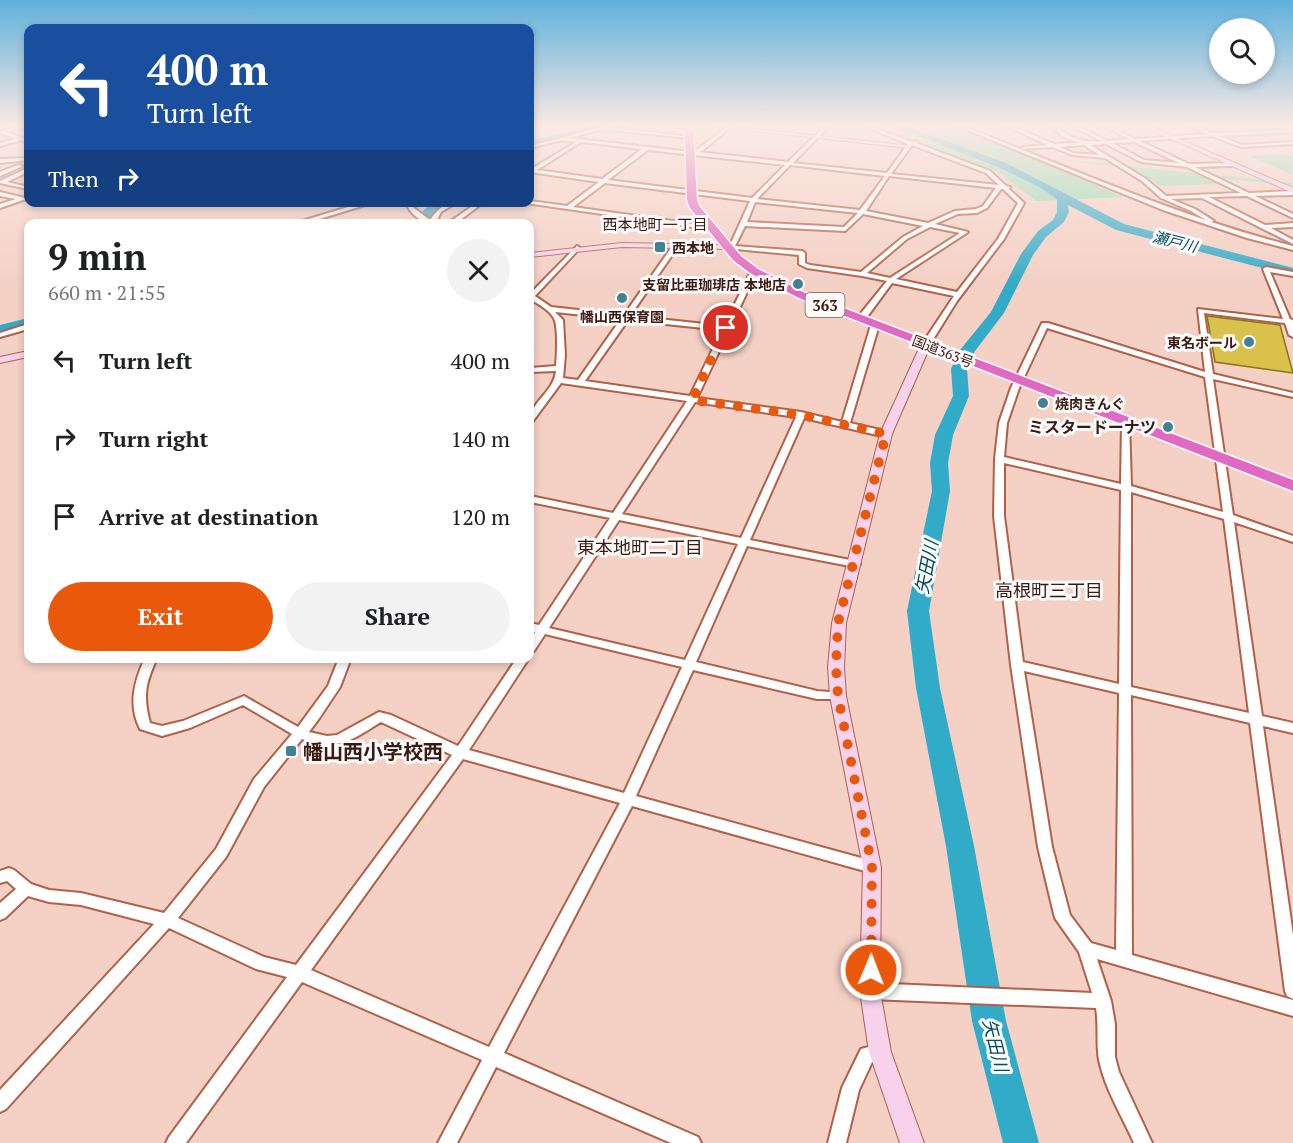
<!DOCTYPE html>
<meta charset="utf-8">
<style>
:root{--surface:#fff;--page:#f2f2f2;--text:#202124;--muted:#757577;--accent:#ea580c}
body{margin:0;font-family:"PT Serif","Noto Sans JP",serif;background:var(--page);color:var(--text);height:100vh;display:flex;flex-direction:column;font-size:22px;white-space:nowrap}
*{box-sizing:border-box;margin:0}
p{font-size:20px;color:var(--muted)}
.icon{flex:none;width:33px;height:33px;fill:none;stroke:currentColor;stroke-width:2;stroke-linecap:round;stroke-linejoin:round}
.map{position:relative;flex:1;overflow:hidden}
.drawer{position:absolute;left:24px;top:219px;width:510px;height:444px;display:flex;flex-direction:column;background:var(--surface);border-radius:12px;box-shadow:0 3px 9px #0003}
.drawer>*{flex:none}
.top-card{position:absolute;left:24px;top:24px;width:510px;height:183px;border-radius:12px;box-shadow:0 3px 9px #0003;background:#1a4fa0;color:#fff;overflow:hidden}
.buttons{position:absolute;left:1209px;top:18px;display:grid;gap:12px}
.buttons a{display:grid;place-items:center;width:66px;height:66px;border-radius:50%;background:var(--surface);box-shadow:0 3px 9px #0003;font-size:30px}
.pin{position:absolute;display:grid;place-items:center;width:51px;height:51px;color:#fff;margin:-26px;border:3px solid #fff;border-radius:50%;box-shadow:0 2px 6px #0007}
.me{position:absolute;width:66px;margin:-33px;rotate:1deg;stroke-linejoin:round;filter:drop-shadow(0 0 4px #0008)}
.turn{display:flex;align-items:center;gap:21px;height:126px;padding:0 24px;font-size:27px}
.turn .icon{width:78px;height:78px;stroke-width:2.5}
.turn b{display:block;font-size:42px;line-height:51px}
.then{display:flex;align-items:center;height:57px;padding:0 24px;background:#0003;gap:12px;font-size:22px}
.round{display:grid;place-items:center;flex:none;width:63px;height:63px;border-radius:32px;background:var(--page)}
.summary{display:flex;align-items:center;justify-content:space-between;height:102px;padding:0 24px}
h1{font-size:36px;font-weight:800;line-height:45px}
.action{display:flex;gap:12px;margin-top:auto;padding:12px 24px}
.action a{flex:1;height:69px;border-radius:36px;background:var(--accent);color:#fff;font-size:24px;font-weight:800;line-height:69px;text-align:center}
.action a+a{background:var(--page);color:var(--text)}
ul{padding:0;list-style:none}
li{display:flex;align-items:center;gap:18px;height:78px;padding:0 24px}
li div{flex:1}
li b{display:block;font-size:22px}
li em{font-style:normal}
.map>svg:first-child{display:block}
.green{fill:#91dcb0}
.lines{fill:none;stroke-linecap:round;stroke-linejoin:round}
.river{fill:#32abc8;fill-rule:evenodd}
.building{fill:#dac14b;stroke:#877516;stroke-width:1.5}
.street-casing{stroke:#b06149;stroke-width:4}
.secondary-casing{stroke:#b06149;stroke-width:2}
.highway-casing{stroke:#fff;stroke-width:3}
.street{fill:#fff;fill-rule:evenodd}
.secondary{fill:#f6d2ed;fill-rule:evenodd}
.highway{fill:#e06ac3;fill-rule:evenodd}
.route{stroke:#ea580c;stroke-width:10;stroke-dasharray:0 18}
.poi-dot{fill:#408294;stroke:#fafafa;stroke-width:2}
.labels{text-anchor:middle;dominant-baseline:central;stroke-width:6;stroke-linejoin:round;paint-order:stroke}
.far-poi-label{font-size:14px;font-weight:bold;fill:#3b1a10;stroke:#fafafa;text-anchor:start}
.far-street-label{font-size:14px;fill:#3b1a10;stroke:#fafafa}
.far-neighbourhood-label{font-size:15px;fill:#3b1a10;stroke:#fafafa}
.far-water-label{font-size:15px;font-style:italic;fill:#054c5c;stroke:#fafafa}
.shield{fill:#fafafa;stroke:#745d56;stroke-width:1.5}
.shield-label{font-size:15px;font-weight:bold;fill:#3b1a10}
.poi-label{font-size:16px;font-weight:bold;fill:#3b1a10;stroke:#fafafa;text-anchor:end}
.neighbourhood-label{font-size:18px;fill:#3b1a10;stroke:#fafafa}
.water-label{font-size:18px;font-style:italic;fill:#054c5c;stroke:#fafafa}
.near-poi-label{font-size:20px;font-weight:bold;fill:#3b1a10;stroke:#fafafa;text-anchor:start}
</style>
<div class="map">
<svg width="1293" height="1143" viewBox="0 0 1293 1143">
<rect width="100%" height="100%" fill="#f4d0c5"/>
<!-- green -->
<g class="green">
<polygon points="872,126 946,126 1010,148 1123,197 1036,201 998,172"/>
<polygon points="1281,154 1293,156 1293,175 1249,156"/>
<polygon points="1049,158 1293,183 1293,186 1211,177 1224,184 1161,186 1129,168"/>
</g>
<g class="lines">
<!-- river -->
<g class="river">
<polygon points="591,126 606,126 530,147 530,141"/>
<polygon points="893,126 906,126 1006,163 1124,224 1293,268 1293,276 1116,230 1068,205 1069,212 1064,222 1046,237 1033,255 1004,313 975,351 967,369 969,396 953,435 948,463 950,491 929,611 940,688 974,846 1006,1021 1039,1143 1003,1143 972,1021 946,846 916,688 907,611 932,491 930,463 935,435 953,396 951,369 960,350 991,312 1021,254 1038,231 1053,220 1057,212 1057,199 1039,187 998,167"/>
<polygon points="436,202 451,202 434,212 424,224 411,224 426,208"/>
<polygon points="28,318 28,326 0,333 0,325"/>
</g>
</g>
<!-- building -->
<polygon class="building" points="1207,316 1280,325 1293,373 1215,362"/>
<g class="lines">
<!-- street casing -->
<g class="street-casing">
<g id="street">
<polygon points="22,126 28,126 7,132 28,140 28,142 21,140 0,146 0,143 16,139 0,133 0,131"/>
<path d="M606,126L608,127L691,137L689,138L602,129L569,138L691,152L698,149L728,126H732L702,151L698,152L788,162L825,126H829L793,163L887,173L908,144L864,126H869L912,142L916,141V143L990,171L1006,186L1010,187L1009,189L1024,203L1004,239L957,301L929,346H926L922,344L954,296L892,283L864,321H858V317L887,281L862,276L807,268L799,264V255L726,248V246L731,243L750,201L605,183L573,207L715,227L716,228L713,230L526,203L530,202V201L567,206L599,182L530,172V170L576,142L562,140L530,148V146ZM581,142L642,149L602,179L537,170ZM912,145L986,173L999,185L891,174ZM648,150L785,165L752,198L608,180ZM790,165L885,176L860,210L757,199ZM889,176L996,188L983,206L976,209L955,211L928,223L866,211ZM1001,189H1003L1018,203L998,239L957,292L896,279L968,232L935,224L958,214L977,213L987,208ZM755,202L858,213L844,227L747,222ZM863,214L923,226L903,237L861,272L810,265L805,263V253L802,251L735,246L745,226L845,231ZM930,227L960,233L890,278L867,273L907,239Z"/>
<path d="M957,126H962C1072,168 1179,217 1293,246V250L1247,238L1163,210Z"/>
<path d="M1007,126H1012L1054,144L1078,143L1062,136L1051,126C1058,126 1061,131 1068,135C1079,141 1088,142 1101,141L1073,126H1078L1107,141L1129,139L1103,126H1108L1135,139L1206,134L1189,126C1199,126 1207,133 1216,133C1242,133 1267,130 1293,130V132L1219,136L1242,145L1293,142V144L1241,147L1212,136L1140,141L1189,164L1233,163L1231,166L1195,167L1249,193L1293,191V195L1255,196L1293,214V218L1247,196L1209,197L1265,225L1293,223V227L1271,228L1293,240V244L1202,198L1171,199L1195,209L1214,221L1209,222L1191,211L1161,198L1142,181L1105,158L1072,155L1053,147L1021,149L1023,147L1047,145ZM1134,142L1179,163L1144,160L1112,143ZM1106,144L1141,162L1187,167L1241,193L1166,196L1146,179L1090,145ZM1084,145L1100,155L1073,153L1060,147Z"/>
<polygon points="28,158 28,160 0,163 0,159"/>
<polygon points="18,165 23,166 0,176 0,172"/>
<polygon points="28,168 28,172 7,182 28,187 28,189 0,183 0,181"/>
<polygon points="0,192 25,198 26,199 0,208 0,204 16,199 0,196"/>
<polygon points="365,202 375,202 303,224 292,224"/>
<path d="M406,202H412L414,208L430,220C437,210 445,202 457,202L441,212L435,224C423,224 409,214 406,202Z"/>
<polygon points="478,202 484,202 455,224 447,224"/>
<path d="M676,243L679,245L630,316L724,326L751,271L754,269L757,271L697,398L801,412L842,422L871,325L875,323L879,325L850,423L889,432L890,434L886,437L804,418L750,540L855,561L860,564L855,567L747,546L696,662L817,691L842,693L844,696L842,699H817L693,670L636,796L872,861L877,863L879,867L877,871L872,873L632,806L504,1053L698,1137L701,1143H671L496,1067L457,1143H438L482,1060L302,982L186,1143H166L169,1137L287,977L256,969L169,928L6,1109L0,1112V1090L154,924L81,905L49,902L28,896L5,918L0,920V903L16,889L7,881L0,883V871L9,868L14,870L31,884L49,890L81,893L164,913L216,849L254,779L292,734L243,705L190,728L162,736L140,729C128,705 134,682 145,658H157C145,684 143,696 150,723L162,726L183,721L244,696L298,727L328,686L339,658H351L340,687L320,717L309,732L327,736L337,735L379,712L391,715L458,746L517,658H529L469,750L624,793L682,667L545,634L534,651L530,652V640L535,632L530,631V623L539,625L610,518L530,502V496L613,513L687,401L561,383L533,421H530C530,402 554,392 556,371L530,372V368L556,366C557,356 558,330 555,321C552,311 538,304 530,299V294L577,246L579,247V249L535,296L551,307L624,315L674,244ZM555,312L621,319L578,380L563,378L565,355L563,320ZM628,320L722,330L690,396L585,381ZM695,402L796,417L741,538L622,514ZM619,520L738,544L685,660L549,628ZM381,722L452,755L296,965L264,957L178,918L226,857L264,787L302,739C337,752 352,740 381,722ZM463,759L620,803L489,1047L311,970Z"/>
<path d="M1266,267L1293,272V276L1270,272L1290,319L1293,320V337L1289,335L1285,323L1204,313L1213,374L1293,393V397L1213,379L1233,515L1293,536V542L1234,522L1262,716L1293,723V733L1263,726L1293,935V999L1287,996L1285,991L1250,723L1131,695L1132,955L1293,1000V1016L1097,959L1111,1001L1115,1024V1057L1119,1072L1152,1143H1134C1122,1116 1105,1089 1099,1060C1096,1043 1099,1026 1096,1008L870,999L864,996L862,991L864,986L870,983L1092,993L1079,952L1055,918L1038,847L1011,665L994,516L995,459L999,423L1011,388L1042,323H1048L1205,372L1198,309L1283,319L1263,269ZM1047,328L1205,377L1223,512L1131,486L1129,420H1123L1122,422L1121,484L1004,457L1007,423L1019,388ZM1004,463L1121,490L1119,684L1023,662L1004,516ZM1131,492L1224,519L1249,713L1131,687ZM1024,671L1119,693L1116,950L1091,943L1070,915L1052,847Z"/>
<polygon points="25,325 28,325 28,329 0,337 0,333"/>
<polygon points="880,1044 886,1046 888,1052 886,1058 872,1062 859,1090 846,1143 828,1143 842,1088 861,1049"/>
</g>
</g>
<!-- secondary casing -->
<g class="secondary-casing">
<g id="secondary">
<polygon points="710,126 728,126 911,146 908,148"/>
<polygon points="1142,126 1149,126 1293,188 1293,193"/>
<polygon points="622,243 728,245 732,247 728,249 622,247 530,257 530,253"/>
<polygon points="926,341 931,344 892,434 846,623 844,667 846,696 881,867 880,991 891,1052 924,1143 900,1143 869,1052 860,991 863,867 830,696 828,667 832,623 880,434 921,344"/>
<polygon points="28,351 28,357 0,363 0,357"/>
</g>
</g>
<!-- highway casing -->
<g class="highway-casing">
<polygon id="highway" points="682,126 690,126 693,132 697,200 700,207 741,256 758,269 807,294 1293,480 1293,491 799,298 750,273 733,260 690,208 687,200 685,132"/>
</g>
<!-- street -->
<use href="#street" class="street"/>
<!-- secondary -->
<use href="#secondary" class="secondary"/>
<!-- highway -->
<use href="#highway" class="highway"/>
</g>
<!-- sky -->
<linearGradient id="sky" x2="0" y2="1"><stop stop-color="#5fb0db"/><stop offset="0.44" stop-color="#faeae5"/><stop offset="1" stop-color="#faeae5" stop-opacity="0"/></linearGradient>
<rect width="1293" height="286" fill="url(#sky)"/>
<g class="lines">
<!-- route -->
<polyline class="route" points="726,328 692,400 801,415 886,434 838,623 836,667 838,696 872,867 871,970"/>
</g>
<!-- markers -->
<g class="poi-dot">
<rect x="654" y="241" width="12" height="12" rx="3"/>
<circle cx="798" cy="284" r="6"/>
<circle cx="622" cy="298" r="6"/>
<circle cx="1249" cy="342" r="6"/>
<circle cx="1043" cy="403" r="6"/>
<circle cx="1168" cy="427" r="6"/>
<rect x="285" y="745" width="12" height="12" rx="3"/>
</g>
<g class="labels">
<!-- far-poi labels -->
<g class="far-poi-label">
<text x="672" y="247">西本地</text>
<text x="786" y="284" text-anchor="end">支留比亜珈琲店 本地店</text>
<text x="622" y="316" text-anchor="middle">幡山西保育園</text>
<text x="1237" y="342" text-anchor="end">東名ボール</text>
<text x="1055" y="403">焼肉きんぐ</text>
</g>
<!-- far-street labels -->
<g class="far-street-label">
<text transform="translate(943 351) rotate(21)">国道363号</text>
</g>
<!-- far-neighbourhood labels -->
<g class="far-neighbourhood-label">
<text x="655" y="224">西本地町一丁目</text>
</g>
<!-- far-water labels -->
<g class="far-water-label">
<text transform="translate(1175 241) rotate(14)">瀬戸川</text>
</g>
<!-- shield labels -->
<rect class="shield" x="805.5" y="293" width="39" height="24" rx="4.5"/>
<g class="shield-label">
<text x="825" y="305">363</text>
</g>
<!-- poi labels -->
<g class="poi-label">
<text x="1156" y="427">ミスタードーナツ</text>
</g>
<!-- neighbourhood labels -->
<g class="neighbourhood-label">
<text x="640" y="547">東本地町二丁目</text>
<text x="1049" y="590">高根町三丁目</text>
</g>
<!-- water labels -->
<g class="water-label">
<text transform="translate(926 567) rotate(-79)">矢田川</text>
<text transform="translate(996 1045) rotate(76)">矢田川</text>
</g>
<!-- near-poi labels -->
<g class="near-poi-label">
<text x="303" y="751">幡山西小学校西</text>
</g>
</g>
</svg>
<div class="buttons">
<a><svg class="icon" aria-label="search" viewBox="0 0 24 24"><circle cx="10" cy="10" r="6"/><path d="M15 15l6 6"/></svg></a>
</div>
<div class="pin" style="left:726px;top:328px;background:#d93025"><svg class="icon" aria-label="arrive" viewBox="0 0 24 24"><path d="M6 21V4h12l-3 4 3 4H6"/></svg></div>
<svg class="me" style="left:871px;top:970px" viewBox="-20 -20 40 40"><circle r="17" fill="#ea580c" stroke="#fff" stroke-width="3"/><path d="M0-11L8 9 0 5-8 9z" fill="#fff"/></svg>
<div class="top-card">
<div class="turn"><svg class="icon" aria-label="left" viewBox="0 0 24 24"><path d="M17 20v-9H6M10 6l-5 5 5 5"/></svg><div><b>400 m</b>Turn left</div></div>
<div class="then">Then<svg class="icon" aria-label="right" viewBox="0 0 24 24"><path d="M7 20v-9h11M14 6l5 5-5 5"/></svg></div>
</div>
<section class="drawer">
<div class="summary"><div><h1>9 min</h1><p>660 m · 21:55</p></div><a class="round"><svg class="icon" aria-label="close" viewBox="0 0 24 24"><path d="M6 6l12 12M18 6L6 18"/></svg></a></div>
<ul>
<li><svg class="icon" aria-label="left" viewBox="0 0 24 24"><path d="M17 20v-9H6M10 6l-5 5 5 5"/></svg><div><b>Turn left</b></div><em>400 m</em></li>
<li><svg class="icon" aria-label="right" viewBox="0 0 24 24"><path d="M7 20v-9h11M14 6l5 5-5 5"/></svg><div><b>Turn right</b></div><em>140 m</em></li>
<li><svg class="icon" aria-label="arrive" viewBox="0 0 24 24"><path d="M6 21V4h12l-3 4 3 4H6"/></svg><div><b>Arrive at destination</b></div><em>120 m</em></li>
</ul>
<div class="action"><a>Exit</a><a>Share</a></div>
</section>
</div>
